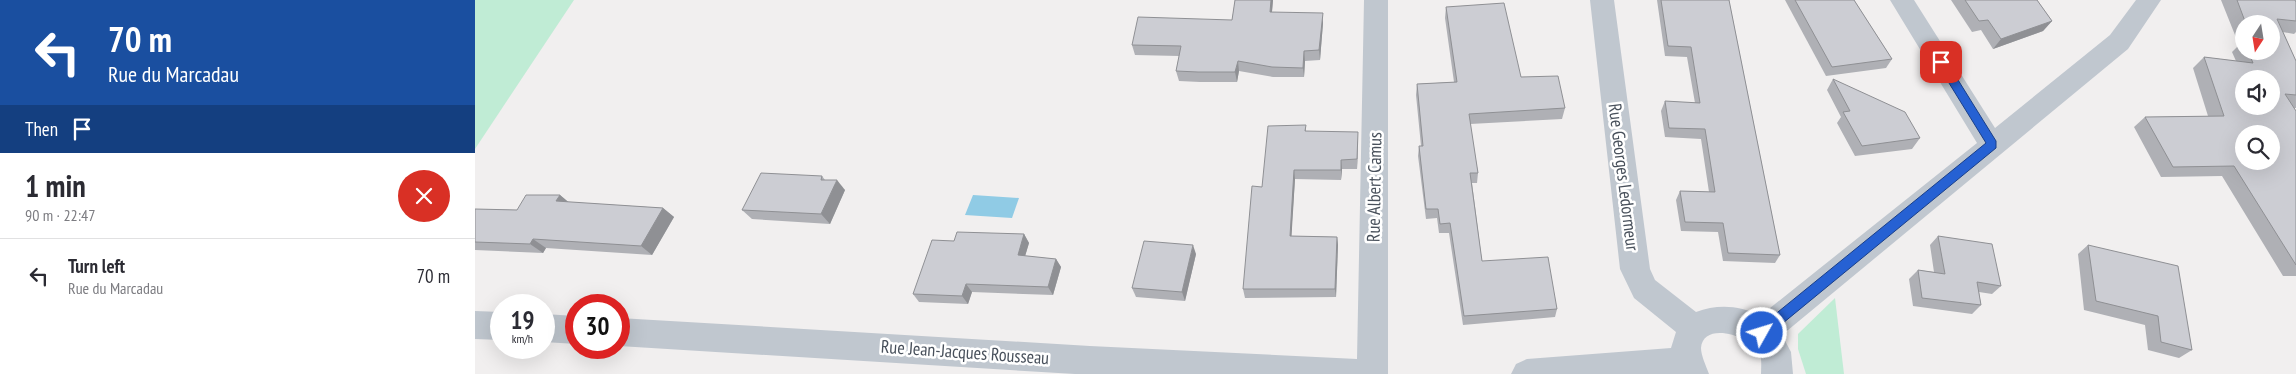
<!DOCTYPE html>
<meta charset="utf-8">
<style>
:root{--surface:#fff;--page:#f2f2f3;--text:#2b2b33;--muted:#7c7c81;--line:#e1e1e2}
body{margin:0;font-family:"PT Sans Narrow",sans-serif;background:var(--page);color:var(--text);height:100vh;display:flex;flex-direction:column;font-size:19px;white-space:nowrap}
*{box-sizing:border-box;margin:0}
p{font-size:16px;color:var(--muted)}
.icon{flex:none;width:28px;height:28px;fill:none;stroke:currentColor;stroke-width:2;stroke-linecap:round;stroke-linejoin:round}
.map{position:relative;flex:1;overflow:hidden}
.drawer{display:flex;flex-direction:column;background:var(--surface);width:475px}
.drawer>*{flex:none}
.banner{background:#1a4fa0;color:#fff;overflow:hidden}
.needle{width:32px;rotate:192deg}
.fabs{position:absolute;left:1760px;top:15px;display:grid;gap:10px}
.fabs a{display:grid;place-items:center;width:45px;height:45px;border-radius:50%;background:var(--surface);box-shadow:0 5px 20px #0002;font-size:25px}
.speed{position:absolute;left:15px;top:294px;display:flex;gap:10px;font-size:25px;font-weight:700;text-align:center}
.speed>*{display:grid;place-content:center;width:65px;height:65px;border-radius:50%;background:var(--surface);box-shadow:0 5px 20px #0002;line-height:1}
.speed small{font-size:12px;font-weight:400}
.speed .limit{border:8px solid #d22;background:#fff;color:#111}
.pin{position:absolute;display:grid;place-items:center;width:42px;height:42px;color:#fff;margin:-21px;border-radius:10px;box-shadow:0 2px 8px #0006}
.me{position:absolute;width:55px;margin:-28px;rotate:51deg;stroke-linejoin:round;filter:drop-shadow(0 0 4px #0008)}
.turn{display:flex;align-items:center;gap:18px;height:105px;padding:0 25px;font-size:22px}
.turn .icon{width:65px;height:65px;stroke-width:2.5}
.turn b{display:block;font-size:35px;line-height:42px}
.then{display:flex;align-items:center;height:48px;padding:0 25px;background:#0003;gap:10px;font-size:19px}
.round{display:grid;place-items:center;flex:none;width:52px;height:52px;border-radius:26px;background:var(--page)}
.headline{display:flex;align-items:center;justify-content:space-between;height:85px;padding:0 25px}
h1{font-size:30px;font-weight:600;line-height:38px}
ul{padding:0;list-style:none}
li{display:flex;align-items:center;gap:15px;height:75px;padding:0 25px;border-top:1px solid var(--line)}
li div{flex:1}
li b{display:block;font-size:19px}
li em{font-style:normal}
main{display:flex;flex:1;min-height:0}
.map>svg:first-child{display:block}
.green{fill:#c0ecd5}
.water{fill:#90cbe5}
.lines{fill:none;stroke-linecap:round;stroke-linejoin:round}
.minor{fill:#c0c7cf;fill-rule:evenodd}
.wall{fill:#afb0b5;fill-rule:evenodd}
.shaded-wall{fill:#8f9094}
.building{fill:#cccdd3;stroke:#8f9094;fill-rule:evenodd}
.route{fill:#2661d3;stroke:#193f89}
.labels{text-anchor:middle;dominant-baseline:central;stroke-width:5;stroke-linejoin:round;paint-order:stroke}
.street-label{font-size:18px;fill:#48505b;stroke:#fff}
</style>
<main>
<section class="drawer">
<div class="banner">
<div class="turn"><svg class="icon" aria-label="left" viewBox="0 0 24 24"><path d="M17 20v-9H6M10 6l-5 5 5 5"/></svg><div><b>70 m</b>Rue du Marcadau</div></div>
<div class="then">Then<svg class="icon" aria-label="arrive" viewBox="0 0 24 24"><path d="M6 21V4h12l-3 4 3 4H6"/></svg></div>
</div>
<div class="headline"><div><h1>1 min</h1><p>90 m · 22:47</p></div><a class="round" style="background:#d93025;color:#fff"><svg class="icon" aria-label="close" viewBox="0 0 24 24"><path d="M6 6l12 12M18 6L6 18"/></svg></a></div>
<ul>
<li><svg class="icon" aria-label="left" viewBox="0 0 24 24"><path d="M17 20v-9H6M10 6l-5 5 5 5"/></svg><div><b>Turn left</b><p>Rue du Marcadau</p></div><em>70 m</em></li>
</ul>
</section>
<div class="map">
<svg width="1821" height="374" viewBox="0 0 1821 374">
<rect width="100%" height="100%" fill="#f1efef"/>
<!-- green -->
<g class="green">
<polygon points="0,0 99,0 0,149"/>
<polygon points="1360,298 1369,374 1331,374 1323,349 1323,334"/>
</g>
<!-- water -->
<polygon class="water" points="498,195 544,198 537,218 490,215"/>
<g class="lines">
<!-- minor -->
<g class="minor">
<polygon points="889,0 913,0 913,374 600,374 144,346 144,318 615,346 882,359"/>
<path d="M1115,0H1139L1175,269L1180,280L1221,312C1242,304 1265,305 1285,316L1502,143L1415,0H1439L1520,128L1635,35L1661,0H1686L1653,49L1307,335L1316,352L1318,374H1286C1286,368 1287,360 1285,355C1278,336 1228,320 1226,348C1226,355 1231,366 1234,374H1036L1041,364L1052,359L1196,348L1201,332L1159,298L1145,269Z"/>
<polygon points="0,311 26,312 26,340 0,339"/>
<polygon points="69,314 101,316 101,344 69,342"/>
</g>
</g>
<!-- wall -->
<g class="wall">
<polygon points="760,0 798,0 797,12 848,23 845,60 830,61 829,77 798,77 764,71 762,82 725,82 704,81 701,71 704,56 660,55 657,45 757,20"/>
<polygon points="1182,0 1254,0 1305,255 1300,263 1248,261 1243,232 1206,231 1201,200 1205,191 1234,192 1226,139 1190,137 1186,111 1190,101 1220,103 1212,57 1190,56"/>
<polygon points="1310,0 1379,0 1417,59 1411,68 1351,76"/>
<polygon points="1476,0 1562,0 1577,21 1568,31 1518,49 1506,30 1497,32"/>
<path d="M1746,0H1820L1821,2V32L1819,34L1808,32L1821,61V108H1819L1821,111V276H1808L1747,176L1686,177L1659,127L1670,117L1733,116L1718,68L1729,57L1761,61L1757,52L1764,45ZM1769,24H1796V51H1769Z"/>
<polygon points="971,7 1046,77 1090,108 1087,119 995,124 1003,173 1002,183 997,183 1007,261 1082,309 1080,317 988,325 974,233 964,233 962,218 951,219 943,156 944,146 946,146 941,95 942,84 979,82 970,18"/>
<polygon points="1358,79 1445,138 1437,149 1380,156 1362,123 1366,117 1352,90"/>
<polygon points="831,125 831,131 883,142 882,169 867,169 866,180 820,179 816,236 862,237 863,245 861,297 770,298 768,289"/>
<polygon points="347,176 350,180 370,190 355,224 277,219 267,210"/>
<polygon points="85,195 93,202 188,208 199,217 177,255 71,248 68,253 0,250 0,209 42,210"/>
<polygon points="549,234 554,243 550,256 581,259 586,267 578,295 497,292 493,304 444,302 438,294 479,241"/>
<polygon points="1463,236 1526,286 1517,294 1504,292 1506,305 1497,314 1438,306 1434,279 1443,270 1459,272 1455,245"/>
<polygon points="1613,245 1717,350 1704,358 1673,350 1670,325 1609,310 1603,254"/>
<polygon points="721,254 710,301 661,297 657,288"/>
</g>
<!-- shaded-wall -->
<g class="shaded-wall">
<polygon points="796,0 798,0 796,22 795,12"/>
<polygon points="848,13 848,23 845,60 844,50"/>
<polygon points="1577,21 1568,31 1518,49 1526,39"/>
<polygon points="829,51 830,61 829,77 828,68"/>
<polygon points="763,61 764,71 762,82 760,72"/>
<polygon points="883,132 883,142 882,169 882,159"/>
<polygon points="866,160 867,169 866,180"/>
<polygon points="819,170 820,179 816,245 815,236"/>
<polygon points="362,180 370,190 355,224 346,214"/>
<polygon points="85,195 97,205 81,201"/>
<polygon points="188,208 199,217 177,255 166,246"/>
<polygon points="549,234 554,243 548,263 543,255"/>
<polygon points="862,237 863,245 861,297 860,289"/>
<polygon points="58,239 71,248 68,253 55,244"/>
<polygon points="718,245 721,254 710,301 707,292"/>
<polygon points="581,259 586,267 578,295 573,287"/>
<polygon points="491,284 497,292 493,304 487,296"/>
</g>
<!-- building -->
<g class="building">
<polygon points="760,0 796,0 795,12 848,13 844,50 829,51 828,68 797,67 763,61 760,72 723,72 701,71 706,46 657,45 663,17 757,20"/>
<polygon points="1186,0 1254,0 1305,255 1253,253 1248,223 1210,222 1205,191 1240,192 1230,129 1194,128 1190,101 1225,103 1216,47 1193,46"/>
<polygon points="1320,0 1379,0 1417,59 1357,67"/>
<polygon points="1490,0 1562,0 1577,21 1526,39 1513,20 1504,21"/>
<path d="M1762,0H1820L1821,2V21L1802,19L1821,61V95L1810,94L1821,111V265L1759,166L1698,167L1670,117L1749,116L1729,57L1778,63L1773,51H1796V24H1771ZM1769,79H1796V106H1769ZM1769,134H1796V161H1769Z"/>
<polygon points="1029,3 1046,77 1083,76 1090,108 994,114 1003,173 995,173 1007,261 1073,257 1082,309 989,316 975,223 965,224 963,209 951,209 944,146 948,146 942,84 982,82 971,7"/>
<polygon points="1358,79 1430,112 1445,138 1387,146 1368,112 1375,111"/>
<polygon points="831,125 830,131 883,132 882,159 866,160 866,170 819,170 815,236 862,237 860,289 768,289 777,186 787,187 793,126"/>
<polygon points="286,173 347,176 346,180 362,180 346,214 267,210"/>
<polygon points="51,195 85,195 81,201 188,208 166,246 58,239 55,244 0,242 0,209 42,210"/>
<polygon points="482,232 549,234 543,255 581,259 573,287 491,284 487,296 438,294 457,240 479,241"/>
<polygon points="1463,236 1517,244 1526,286 1502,282 1506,305 1447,298 1443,270 1470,274"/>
<polygon points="669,241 718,245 707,292 657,288"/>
<polygon points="1613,245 1703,266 1717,350 1686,342 1683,316 1621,301"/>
</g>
<!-- route -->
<polygon class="route" points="1466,58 1470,59 1521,141 1521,148 1291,337 1282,337 1281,333 1282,329 1511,143 1461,62"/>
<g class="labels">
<!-- street labels -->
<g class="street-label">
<text transform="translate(1149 177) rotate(83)">Rue Georges Ledormeur</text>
<text transform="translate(899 187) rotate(-89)">Rue Albert Camus</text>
<text transform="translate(490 352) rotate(4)">Rue Jean-Jacques Rousseau</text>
</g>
</g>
</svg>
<div class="fabs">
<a><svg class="needle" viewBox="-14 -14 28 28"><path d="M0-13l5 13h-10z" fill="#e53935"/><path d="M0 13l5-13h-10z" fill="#7c7c81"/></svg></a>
<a><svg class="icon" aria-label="sound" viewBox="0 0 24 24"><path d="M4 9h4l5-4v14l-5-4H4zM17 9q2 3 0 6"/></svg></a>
<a><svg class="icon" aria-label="search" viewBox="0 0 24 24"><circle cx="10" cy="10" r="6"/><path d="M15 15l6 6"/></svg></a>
</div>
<div class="speed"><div>19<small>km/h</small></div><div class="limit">30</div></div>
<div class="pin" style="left:1466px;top:62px;background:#d93025"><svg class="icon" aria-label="arrive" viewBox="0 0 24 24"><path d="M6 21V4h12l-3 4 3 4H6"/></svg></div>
<svg class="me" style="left:1287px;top:333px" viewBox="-20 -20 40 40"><circle r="17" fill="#2661d3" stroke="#fff" stroke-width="3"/><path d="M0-11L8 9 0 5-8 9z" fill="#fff"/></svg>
</div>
</main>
